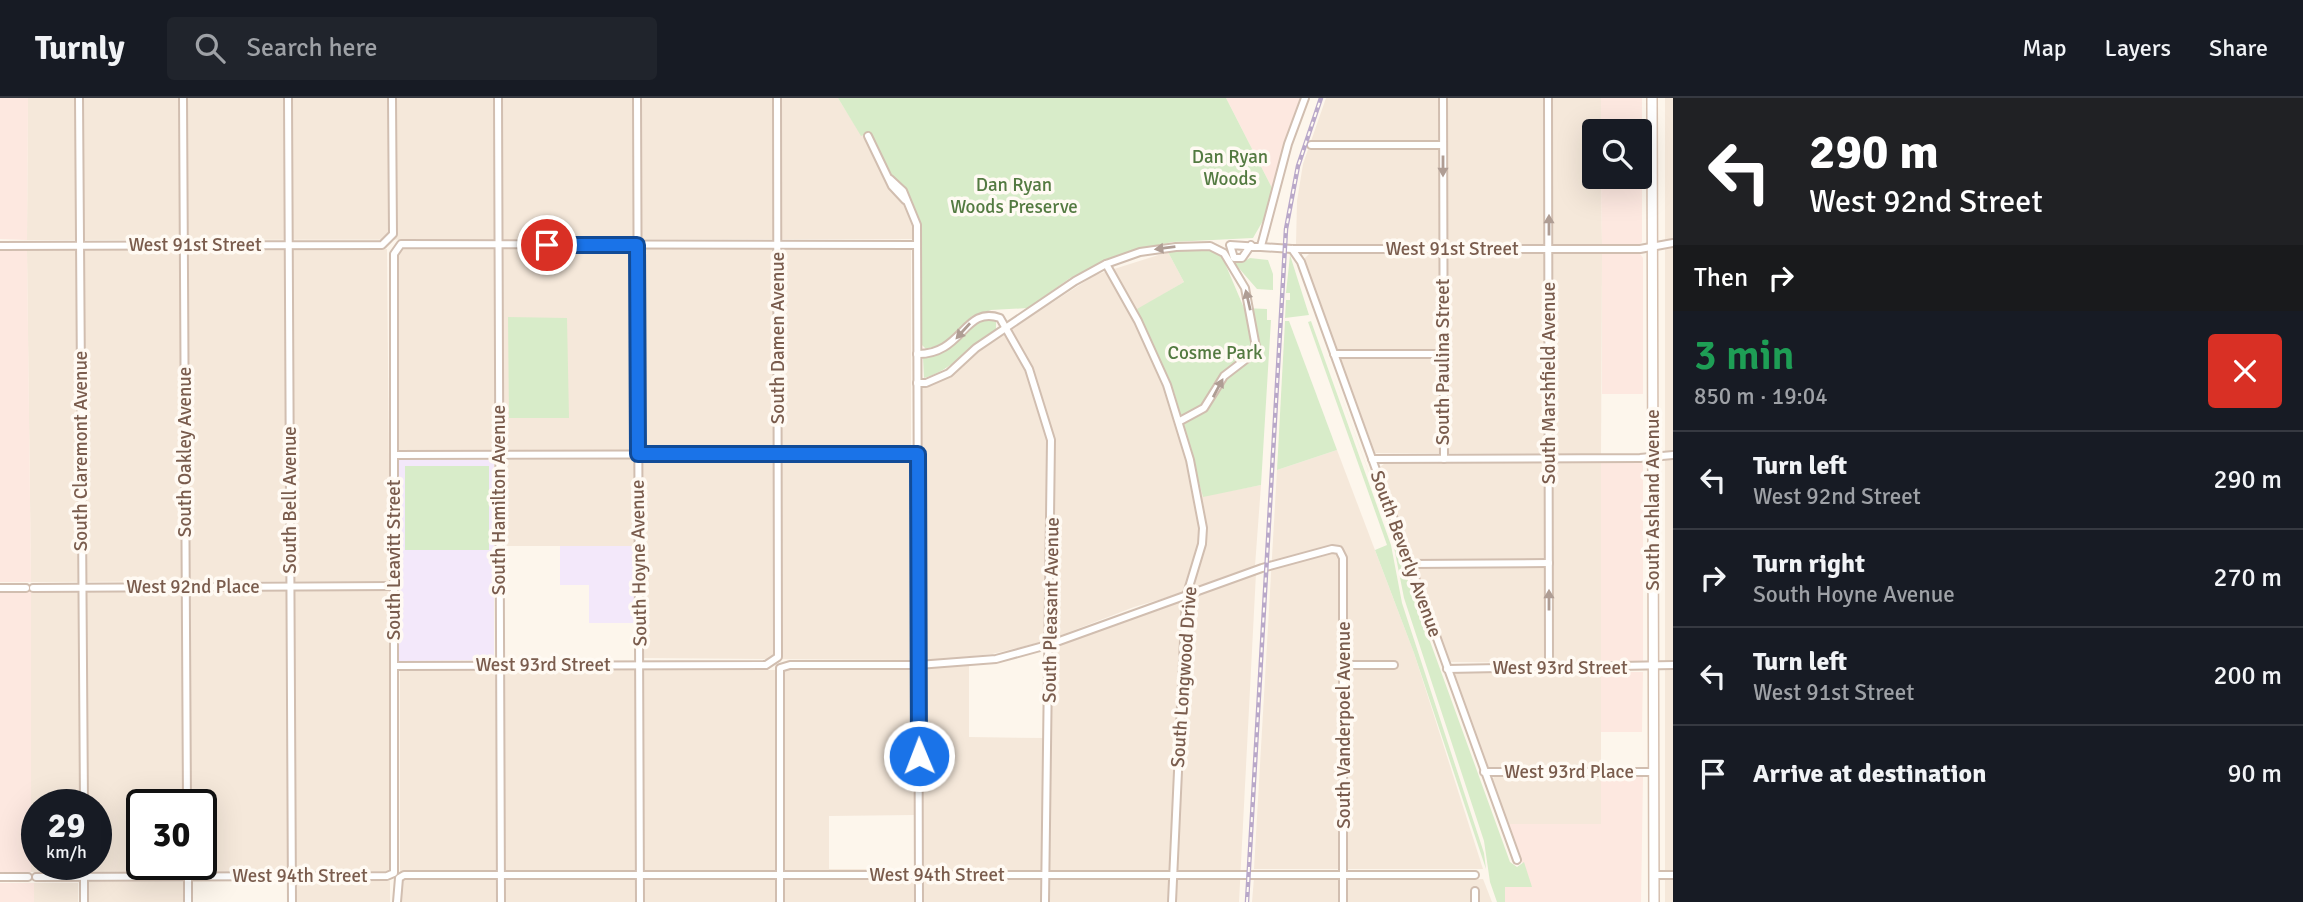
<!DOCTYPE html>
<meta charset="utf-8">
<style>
:root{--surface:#171b24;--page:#20242c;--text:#f1f3f6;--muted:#9ea1a6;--line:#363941}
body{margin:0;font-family:Signika,sans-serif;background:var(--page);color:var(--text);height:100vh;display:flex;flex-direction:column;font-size:26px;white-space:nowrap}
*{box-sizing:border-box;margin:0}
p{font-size:23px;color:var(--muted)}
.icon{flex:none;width:38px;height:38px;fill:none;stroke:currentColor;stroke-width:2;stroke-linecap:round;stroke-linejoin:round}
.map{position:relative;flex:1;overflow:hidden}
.side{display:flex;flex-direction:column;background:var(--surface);width:630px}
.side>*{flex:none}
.hud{background:#202124;color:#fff;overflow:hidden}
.tools{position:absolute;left:1582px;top:21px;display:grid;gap:14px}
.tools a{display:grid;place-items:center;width:70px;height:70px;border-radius:7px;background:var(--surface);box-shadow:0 7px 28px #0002;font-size:35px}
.speed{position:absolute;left:21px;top:691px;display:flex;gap:14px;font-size:35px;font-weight:700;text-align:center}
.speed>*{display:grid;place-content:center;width:91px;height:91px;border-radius:50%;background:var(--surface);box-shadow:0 7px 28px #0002;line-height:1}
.speed small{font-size:18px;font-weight:400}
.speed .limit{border:4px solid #111;border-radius:10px;background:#fff;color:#111}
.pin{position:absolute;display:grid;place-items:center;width:60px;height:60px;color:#fff;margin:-30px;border:4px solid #fff;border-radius:50%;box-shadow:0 2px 7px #0007}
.me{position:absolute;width:77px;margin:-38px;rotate:359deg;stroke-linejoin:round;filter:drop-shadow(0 0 5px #0008)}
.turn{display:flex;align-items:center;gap:24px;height:147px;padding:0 21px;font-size:32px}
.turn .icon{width:91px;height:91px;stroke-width:2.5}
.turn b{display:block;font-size:49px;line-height:60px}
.then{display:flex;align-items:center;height:66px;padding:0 21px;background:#0003;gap:14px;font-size:26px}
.round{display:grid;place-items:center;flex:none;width:74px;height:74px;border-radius:7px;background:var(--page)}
.head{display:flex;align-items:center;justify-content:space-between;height:119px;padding:0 21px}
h1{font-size:42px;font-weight:600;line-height:52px;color:#1e9e55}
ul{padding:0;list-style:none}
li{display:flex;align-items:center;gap:21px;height:98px;padding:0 21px;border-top:2px solid var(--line)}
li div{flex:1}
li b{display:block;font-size:26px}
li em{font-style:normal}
header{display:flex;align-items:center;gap:42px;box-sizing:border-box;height:98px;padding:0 35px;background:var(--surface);border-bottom:2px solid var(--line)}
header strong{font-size:33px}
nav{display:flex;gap:38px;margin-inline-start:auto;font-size:24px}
.search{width:490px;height:63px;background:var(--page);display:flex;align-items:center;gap:18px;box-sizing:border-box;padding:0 24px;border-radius:7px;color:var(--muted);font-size:26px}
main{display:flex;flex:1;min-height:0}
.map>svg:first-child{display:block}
.residential{fill:#f5e8da;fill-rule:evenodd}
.commercial{fill:#fde8e0}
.education{fill:#f3e8fa}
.green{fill:#d8ecc9}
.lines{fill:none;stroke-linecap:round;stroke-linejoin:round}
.street-casing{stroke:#d1beb0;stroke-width:10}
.secondary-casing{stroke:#d6c0b0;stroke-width:12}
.street{stroke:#fff;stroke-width:6}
.secondary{stroke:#fff;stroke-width:9}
.rail-casing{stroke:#b9a8c9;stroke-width:4.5}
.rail{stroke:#fffaf3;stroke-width:2;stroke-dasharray:5;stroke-linecap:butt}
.oneway{fill:#af9d94}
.route-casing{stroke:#114b97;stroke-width:18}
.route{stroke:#1a73e8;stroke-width:12}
.labels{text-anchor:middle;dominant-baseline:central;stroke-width:7;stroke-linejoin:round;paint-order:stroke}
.park-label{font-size:19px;fill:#537a41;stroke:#fffaf3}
.street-label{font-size:19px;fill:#7a5c4d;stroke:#fffaf3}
</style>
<header>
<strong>Turnly</strong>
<div class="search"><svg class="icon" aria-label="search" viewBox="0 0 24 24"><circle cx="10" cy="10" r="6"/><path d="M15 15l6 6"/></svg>Search here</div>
<nav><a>Map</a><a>Layers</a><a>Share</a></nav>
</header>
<main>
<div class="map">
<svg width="1673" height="804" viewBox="0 0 1673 804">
<rect width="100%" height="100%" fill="#fdf6ec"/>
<!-- residential -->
<g class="residential">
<polygon points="28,0 838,0 861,37 870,35 890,76 905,91 918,120 921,141 27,142"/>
<polygon points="1326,0 1601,0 1601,33 1594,33 1594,79 1601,79 1602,147 1296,146 1297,103 1303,66"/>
<rect x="1665" y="0" width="8" height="804"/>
<polygon points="387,151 390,483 31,484 27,152"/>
<polygon points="399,151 911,151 911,352 399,353"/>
<polygon points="1168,154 1184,184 1137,212 1174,294 1203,398 1261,387 1255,468 1196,491 1134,509 1046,543 992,556 923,563 921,290 952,278 982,250 1095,177"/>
<polygon points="1309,156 1602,156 1601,356 1375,355 1304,161"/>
<polygon points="1337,352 1414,555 1483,771 1254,771 1277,372"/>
<polygon points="913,360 911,562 644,560 642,361"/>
<polygon points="634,361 634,448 504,448 503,362"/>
<polygon points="1385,365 1601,365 1601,565 1449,564 1379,370"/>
<path d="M1256,475L1239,804H400V571L771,572L969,568V639L1044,640V553ZM915,717V771H829V718Z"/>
<path d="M31,493H390L392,773L31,774ZM37,707H96V766H37ZM142,707H201V766H142Z"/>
<polygon points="1457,574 1601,574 1601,669 1487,669 1454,578"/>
<polygon points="1601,678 1601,726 1507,726 1491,683 1494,679"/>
<polygon points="1254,780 1483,781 1492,804 1252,804"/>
<rect x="296" y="783" width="94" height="21"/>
<rect x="88" y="784" width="95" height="20"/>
<rect x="34" y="785" width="44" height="19"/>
</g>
<!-- commercial -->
<g class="commercial">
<polygon points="0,0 28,0 27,142 0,141"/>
<polygon points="1226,0 1300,0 1282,51 1273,92"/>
<polygon points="1601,0 1642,0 1642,144 1638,147 1602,147 1601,79 1640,79 1640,33 1601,33"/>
<polygon points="0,152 27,152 31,484 0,484"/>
<polygon points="1602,156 1640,156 1643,160 1643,296 1602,296"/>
<rect x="1601" y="365" width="42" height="200"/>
<rect x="0" y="493" width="31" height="281"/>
<polygon points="1601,574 1643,574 1642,634 1601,634"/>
<polygon points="1601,678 1643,679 1641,804 1505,804 1505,789 1531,788 1507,726 1601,726"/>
<rect x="0" y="785" width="34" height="19"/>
</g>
<!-- education -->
<g class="education">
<polygon points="398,362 494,362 494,562 399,563"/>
<polygon points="560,448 634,448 635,525 589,525 589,487 560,487"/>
</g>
<!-- green -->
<g class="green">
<polygon points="838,0 1226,0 1273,92 1268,114 1253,140 1172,144 1127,154 1070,180 1028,210 991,212 972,218 944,246 926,251 921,246 920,128 905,92 890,76 870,35 861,38"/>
<polygon points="1205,151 1221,156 1244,210 1267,211 1267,222 1271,222 1261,387 1203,399 1174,294 1137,211 1184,184 1168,154"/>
<polygon points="1290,157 1309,217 1285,220 1286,202 1290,202 1290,195 1286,195"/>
<polygon points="1230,160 1240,165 1250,160 1268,162 1273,176 1273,192 1257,191"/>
<polygon points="508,219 567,220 569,320 509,320"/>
<path d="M991,221L996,224V232C972,247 951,273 924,280L923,260C961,256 961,224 991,221Z"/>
<polygon points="1285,223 1289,223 1337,352 1277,372"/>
<polygon points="1311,223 1391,447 1402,505 1484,755 1486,771 1414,555 1375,452 1387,447 1308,224"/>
<polygon points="1314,223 1510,764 1517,769 1524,764 1532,789 1505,789 1505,804 1497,804 1490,784 1484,743 1404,500 1392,439"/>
<rect x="405" y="368" width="84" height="84"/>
</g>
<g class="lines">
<!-- street casing -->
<g class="street-casing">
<g id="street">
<polyline points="79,0 84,707"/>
<polyline points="183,0 187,707"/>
<polyline points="288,0 292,804"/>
<polyline points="498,0 501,804"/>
<polyline points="637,0 640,804"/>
<polyline points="1443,0 1444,361"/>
<polyline points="1548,0 1549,570"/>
<polyline points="868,38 892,88 905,102"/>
<polyline points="1311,47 1443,47"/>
<polyline points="890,81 903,93 917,127 919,804"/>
<polyline points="1251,147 1242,160 1234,160 1230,147 1292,151 1640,151 1673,145"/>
<polyline points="0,148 382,147 393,136 392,0"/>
<polyline points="1261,148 1288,46 1305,0"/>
<polyline points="1292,151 1301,164 1517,762"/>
<polyline points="1106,166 1138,223 1167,287 1190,362 1203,430 1202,446 1186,499 1172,804"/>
<path d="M917,256C963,257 964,207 1000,220L1029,271L1051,342L1045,804"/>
<polyline points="1334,256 1443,256"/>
<polyline points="917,285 926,285 949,275 976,250 1075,183 1106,166 1140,154 1176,149 1210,148 1224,155 1245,190 1256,249 1250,258 1224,278 1204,310 1180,323"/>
<polyline points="394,357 918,356"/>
<polyline points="1372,361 1640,360 1673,357"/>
<polyline points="1409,466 1549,465"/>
<polyline points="0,490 26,490"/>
<polyline points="33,490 394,488"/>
<polyline points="1345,567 1394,567"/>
<polyline points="394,568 766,567 778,559 777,0"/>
<polyline points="1447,571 1673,567"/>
<polyline points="1484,674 1654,674"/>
<polyline points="84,766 84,804"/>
<polyline points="188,766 188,804"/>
<polyline points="1654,777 1673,777"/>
<polyline points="0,779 28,779"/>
<polyline points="36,779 387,778 394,775 394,156 401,146 917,147"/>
<polyline points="397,804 399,780 404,777 1475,777"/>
<polyline points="780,804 780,570 790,567 918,567 996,561 1051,546 1262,470 1332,451 1339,452 1343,460 1343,804"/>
<polyline points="1475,804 1475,793"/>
</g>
</g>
<!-- secondary casing -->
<g class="secondary-casing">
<polyline id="secondary" points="1652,0 1654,804"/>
</g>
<!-- street -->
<use href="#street" class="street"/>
<!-- secondary -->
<use href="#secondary" class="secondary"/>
<!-- rail casing -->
<g class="rail-casing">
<polyline id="rail" points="1247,804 1286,131 1298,68 1321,0"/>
</g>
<!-- rail -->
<use href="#rail" class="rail"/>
</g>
<!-- one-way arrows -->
<defs><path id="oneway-solid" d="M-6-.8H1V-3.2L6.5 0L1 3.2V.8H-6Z" transform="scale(1.75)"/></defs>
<g class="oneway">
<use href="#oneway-solid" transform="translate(1443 68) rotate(90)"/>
<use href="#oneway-solid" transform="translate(1549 127) rotate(-90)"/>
<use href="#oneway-solid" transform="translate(1165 150) rotate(173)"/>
<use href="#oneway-solid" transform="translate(1248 202) rotate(-103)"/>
<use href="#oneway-solid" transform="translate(963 233) rotate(132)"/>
<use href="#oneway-solid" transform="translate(1218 290) rotate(-62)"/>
<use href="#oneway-solid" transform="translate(1549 502) rotate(-90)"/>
</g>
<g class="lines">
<!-- route casing -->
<g class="route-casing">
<polyline id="route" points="547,147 637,147 638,356 918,356 919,658"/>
</g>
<!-- route -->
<use href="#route" class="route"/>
</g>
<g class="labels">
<!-- park labels -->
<g class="park-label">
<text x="1230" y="59">Dan Ryan<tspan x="1230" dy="22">Woods</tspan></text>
<text x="1014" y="87">Dan Ryan<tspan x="1014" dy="22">Woods Preserve</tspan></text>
<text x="1215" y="255">Cosme Park</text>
</g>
<!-- street labels -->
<g class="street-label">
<text x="195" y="147">West 91st Street</text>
<text x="1452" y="151">West 91st Street</text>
<text transform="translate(778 240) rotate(-90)">South Damen Avenue</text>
<text transform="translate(1443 264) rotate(-90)">South Paulina Street</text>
<text transform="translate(1549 285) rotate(-90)">South Marshfield Avenue</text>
<text transform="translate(81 353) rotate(-90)">South Claremont Avenue</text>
<text transform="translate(185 354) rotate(-90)">South Oakley Avenue</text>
<text transform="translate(290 402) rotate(-90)">South Bell Avenue</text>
<text transform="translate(499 402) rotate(-90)">South Hamilton Avenue</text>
<text transform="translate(1653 402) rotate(-90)">South Ashland Avenue</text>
<text transform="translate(1406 456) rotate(70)">South Beverly Avenue</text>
<text transform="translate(394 462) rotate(-90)">South Leavitt Street</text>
<text transform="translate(639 465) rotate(-91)">South Hoyne Avenue</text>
<text x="193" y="489">West 92nd Place</text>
<text transform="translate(1051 512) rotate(-89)">South Pleasant Avenue</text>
<text x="543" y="567">West 93rd Street</text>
<text x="1560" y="570">West 93rd Street</text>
<text transform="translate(1184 579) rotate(-86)">South Longwood Drive</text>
<text transform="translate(1344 627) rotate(-90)">South Vanderpoel Avenue</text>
<text x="1569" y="674">West 93rd Place</text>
<text x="937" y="777">West 94th Street</text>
<text x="300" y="778">West 94th Street</text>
</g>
</g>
</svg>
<div class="tools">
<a><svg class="icon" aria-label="search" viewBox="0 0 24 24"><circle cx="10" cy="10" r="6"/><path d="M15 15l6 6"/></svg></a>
</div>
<div class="speed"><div>29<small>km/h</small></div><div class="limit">30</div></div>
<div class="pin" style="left:547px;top:147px;background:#d93025"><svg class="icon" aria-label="arrive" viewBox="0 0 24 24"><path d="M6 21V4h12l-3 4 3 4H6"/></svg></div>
<svg class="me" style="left:919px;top:658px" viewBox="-20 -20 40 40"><circle r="17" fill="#1a73e8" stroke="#fff" stroke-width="3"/><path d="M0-11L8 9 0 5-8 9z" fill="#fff"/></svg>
</div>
<section class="side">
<div class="hud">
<div class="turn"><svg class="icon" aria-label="left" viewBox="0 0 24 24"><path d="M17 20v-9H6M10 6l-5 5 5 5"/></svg><div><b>290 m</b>West 92nd Street</div></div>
<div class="then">Then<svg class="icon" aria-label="right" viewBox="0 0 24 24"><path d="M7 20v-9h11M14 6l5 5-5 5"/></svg></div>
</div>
<div class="head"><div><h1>3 min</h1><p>850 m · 19:04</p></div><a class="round" style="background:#d93025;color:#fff"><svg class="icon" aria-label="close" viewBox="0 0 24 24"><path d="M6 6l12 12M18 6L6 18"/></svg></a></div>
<ul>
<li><svg class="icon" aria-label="left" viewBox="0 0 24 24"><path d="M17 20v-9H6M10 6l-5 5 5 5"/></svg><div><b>Turn left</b><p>West 92nd Street</p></div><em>290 m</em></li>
<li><svg class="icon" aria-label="right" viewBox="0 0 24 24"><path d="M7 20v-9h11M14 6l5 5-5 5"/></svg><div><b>Turn right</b><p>South Hoyne Avenue</p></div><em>270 m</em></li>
<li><svg class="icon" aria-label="left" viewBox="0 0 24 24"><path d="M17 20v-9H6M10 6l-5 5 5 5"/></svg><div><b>Turn left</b><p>West 91st Street</p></div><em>200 m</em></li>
<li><svg class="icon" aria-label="arrive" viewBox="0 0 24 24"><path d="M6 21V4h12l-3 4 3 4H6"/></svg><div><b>Arrive at destination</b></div><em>90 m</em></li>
</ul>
</section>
</main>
